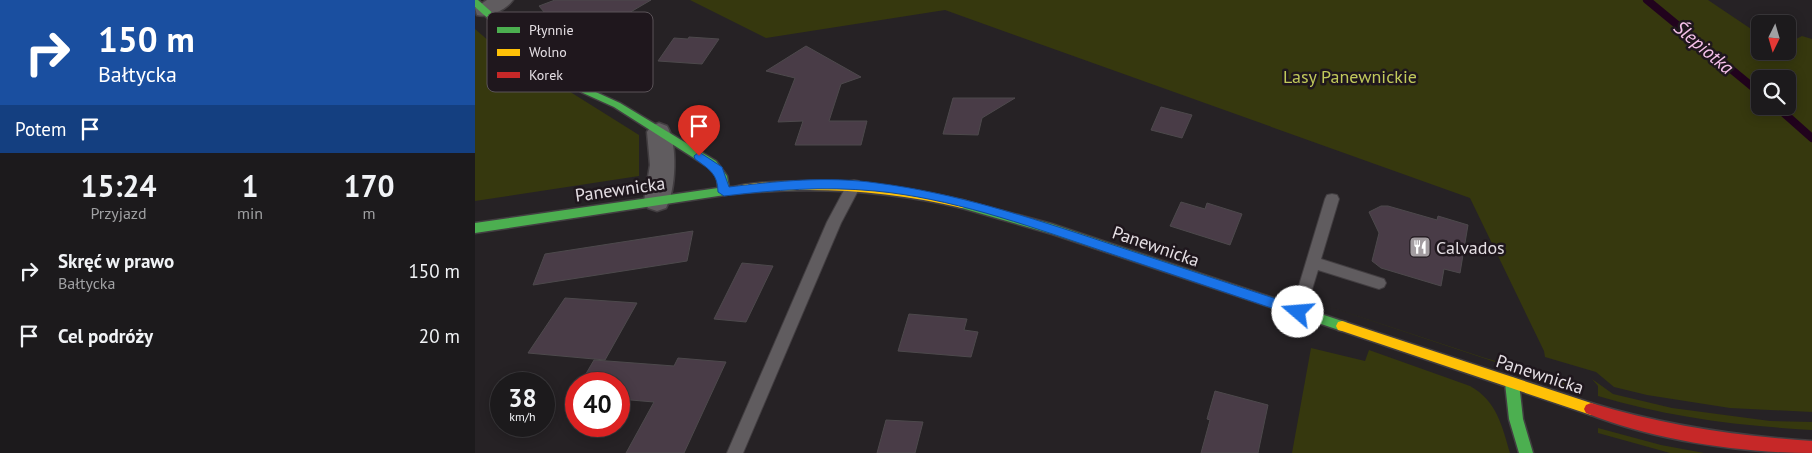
<!DOCTYPE html>
<html lang="pl">
<meta charset="utf-8">
<style>
:root{--surface:#1c1a1c;--page:#252325;--text:#f1f3f6;--muted:#a0a1a3;--line:#3a383b}
body{margin:0;font-family:"PT Sans",sans-serif;background:var(--page);color:var(--text);height:100vh;display:flex;flex-direction:column;font-size:19px;white-space:nowrap}
*{box-sizing:border-box;margin:0}
p{font-size:16px;color:var(--muted)}
.icon{flex:none;width:28px;height:28px;fill:none;stroke:currentColor;stroke-width:2;stroke-linecap:round;stroke-linejoin:round}
.map{position:relative;flex:1;overflow:hidden}
.drawer{display:flex;flex-direction:column;background:var(--surface);width:475px}
.drawer>*{flex:none}
.guide{background:#1a4fa0;color:#fff;overflow:hidden}
.needle{width:32px;rotate:185deg}
.controls{position:absolute;left:1276px;top:15px;display:grid;gap:10px}
.controls a{display:grid;place-items:center;width:45px;height:45px;border-radius:8px;background:var(--surface);box-shadow:0 2px 12px #0003,0 0 0 1px var(--line);font-size:25px}
.speed{position:absolute;left:15px;top:372px;display:flex;gap:10px;font-size:25px;font-weight:700;text-align:center}
.speed>*{display:grid;place-content:center;width:65px;height:65px;border-radius:50%;background:var(--surface);box-shadow:0 2px 12px #0003,0 0 0 1px var(--line);line-height:1}
.speed small{font-size:12px;font-weight:400}
.speed .limit{border:8px solid #d22;background:#fff;color:#111}
.pin{position:absolute;display:grid;place-items:center;width:42px;height:42px;color:#fff;margin:-51px -21px;border-radius:50% 50% 50% 0;rotate:-45deg;box-shadow:0 0 5px #0007}
.pin .icon{rotate:45deg}
.me{position:absolute;width:55px;margin:-28px;rotate:288deg;stroke-linejoin:round;filter:drop-shadow(0 0 4px #0008)}
.turn{display:flex;align-items:center;gap:18px;height:105px;padding:0 15px;font-size:22px}
.turn .icon{width:65px;height:65px;stroke-width:2.5}
.turn b{display:block;font-size:35px;line-height:42px}
.then{display:flex;align-items:center;height:48px;padding:0 15px;background:#0003;gap:10px;font-size:19px}
.eta{display:flex;justify-content:space-evenly;align-items:center;height:85px;text-align:center}
.eta b{font-size:30px;font-weight:600;line-height:35px}
ul{padding:0;list-style:none}
li{display:flex;align-items:center;gap:15px;height:65px;padding:0 15px}
li div{flex:1}
li b{display:block;font-size:19px}
li em{font-style:normal}
main{display:flex;flex:1;min-height:0}
.map>svg:first-child{display:block}
.green{fill:#36380e;fill-rule:evenodd}
.lines{fill:none;stroke-linecap:round;stroke-linejoin:round}
.stream{stroke:#21031d;stroke-width:8}
.building{fill:#493c47;stroke:#4d494c}
.lane-casing{stroke:#423e41;stroke-width:2}
.street-casing{stroke:#423e41;stroke-width:3}
.fast-casing{stroke:#423e41;stroke-width:3}
.slow-casing{stroke:#423e41;stroke-width:3}
.jam-casing{stroke:#423e41;stroke-width:3}
.lane{fill:#605c5f;fill-rule:evenodd}
.street{fill:#605c5f;fill-rule:evenodd}
.fast{fill:#4caf50;fill-rule:evenodd}
.slow{fill:#ffc107;fill-rule:evenodd}
.jam{fill:#c62828;fill-rule:evenodd}
.route{fill:#1a73e8;stroke:#114b97}
.labels{text-anchor:middle;dominant-baseline:central;stroke-width:5;stroke-linejoin:round;paint-order:stroke}
.park-label{font-size:18px;fill:#c1c95b;stroke:#1f171d}
.street-label{font-size:18px;fill:#e4dee3;stroke:#1f171d}
.poi-label{font-size:18px;fill:#e4dee3;stroke:#1f171d;text-anchor:start}
.water-label{font-size:19px;font-style:italic;fill:#f6c1ea;stroke:#1f171d}
.key{fill:#1f171d;stroke:#5a5358;stroke-width:1}
.key-label{font-size:14px;fill:#e4dee3}
</style>
<main>
<section class="drawer">
<div class="guide">
<div class="turn"><svg class="icon" aria-label="right" viewBox="0 0 24 24"><path d="M7 20v-9h11M14 6l5 5-5 5"/></svg><div><b>150 m</b>Bałtycka</div></div>
<div class="then">Potem<svg class="icon" aria-label="arrive" viewBox="0 0 24 24"><path d="M6 21V4h12l-3 4 3 4H6"/></svg></div>
</div>
<div class="eta">
<div><b>15:24</b><p>Przyjazd</p></div>
<div><b>1</b><p>min</p></div>
<div><b>170</b><p>m</p></div>
</div>
<ul>
<li><svg class="icon" aria-label="right" viewBox="0 0 24 24"><path d="M7 20v-9h11M14 6l5 5-5 5"/></svg><div><b>Skręć w prawo</b><p>Bałtycka</p></div><em>150 m</em></li>
<li><svg class="icon" aria-label="arrive" viewBox="0 0 24 24"><path d="M6 21V4h12l-3 4 3 4H6"/></svg><div><b>Cel podróży</b></div><em>20 m</em></li>
</ul>
</section>
<div class="map">
<svg width="1337" height="453" viewBox="0 0 1337 453">
<rect width="100%" height="100%" fill="#262225"/>
<!-- green -->
<g class="green">
<path d="M215,0H1233L1285,35V51H1312L1313,43L1327,36L1337,39V412L1255,408L1172,395L1139,387L1121,372L1070,357L1069,351L995,198L470,10L291,38ZM1285,79H1312V106H1285Z"/>
<polygon points="0,29 68,88 81,83 164,135 164,176 0,201"/>
<polygon points="843,303 1010,358 1092,381 1092,386"/>
<path d="M836,348L890,361L894,350L995,386C1022,401 1027,426 1035,453H817Z"/>
<path d="M1117,379L1138,394L1197,408L1295,421L1337,422V430C1265,426 1192,417 1123,396V386Z"/>
<polygon points="1123,428 1186,445 1229,453 1195,453 1123,433"/>
</g>
<g class="lines">
<!-- stream -->
<g class="stream">
<polyline points="1172,0 1285,93"/>
<polyline points="1301,106 1337,138"/>
</g>
</g>
<!-- building -->
<g class="building">
<polygon points="80,0 176,0 130,27 136,30 107,48 92,39 64,6"/>
<polygon points="214,37 244,39 227,64 183,61 199,38 213,39"/>
<polygon points="331,46 386,77 366,84 354,121 392,121 386,145 320,145 328,121 303,122 320,78 291,71"/>
<polygon points="478,98 540,98 507,118 503,135 468,134"/>
<polygon points="686,107 717,115 707,138 676,130"/>
<polygon points="706,202 730,209 732,203 767,214 755,245 695,226"/>
<polygon points="906,206 913,206 962,220 963,216 993,225 985,273 969,269 966,286 906,268 897,261 904,233 894,212"/>
<polygon points="218,231 212,261 58,285 70,254"/>
<polygon points="267,263 298,266 271,322 239,319"/>
<polygon points="90,298 162,303 130,360 53,353"/>
<polygon points="434,314 492,319 489,330 503,332 496,357 423,351"/>
<polygon points="203,358 251,362 209,453 151,453 179,402 144,399 144,384 105,384 119,360 199,366"/>
<polygon points="740,391 793,405 783,453 726,453 735,420 732,419"/>
<polygon points="411,420 448,422 440,453 402,453"/>
</g>
<g class="lines">
<!-- lane casing -->
<g class="lane-casing">
<g id="lane">
<polygon points="379,180 384,181 386,185 366,223 268,453 252,453 352,222 374,181"/>
<polygon points="857,194 862,195 864,199 846,259 909,279 911,283 909,287 904,289 843,270 830,312 828,317 823,319 818,317 816,312 850,199 852,195"/>
</g>
</g>
<!-- street casing -->
<g class="street-casing">
<g id="street">
<path d="M12,0H38C31,10 14,18 2,15L0,8Z"/>
<path d="M184,123L192,126C203,144 201,190 191,208L182,211L173,208L169,201L175,165L172,132L176,126Z"/>
</g>
</g>
<!-- fast casing -->
<g class="fast-casing">
<g id="fast">
<polygon points="0,0 3,0 65,55 95,77 114,89 145,103 241,161 252,176 254,187 263,187 264,190 263,193 0,233 0,223 243,188 242,177 233,167 139,107 108,93 89,81 59,59 0,7"/>
<polygon points="487,200 577,224 867,321 871,322 873,326 871,330 867,331 577,234 483,207 482,204 483,201"/>
<polygon points="1037,377 1042,379 1044,383 1048,419 1058,453 1044,453 1034,419 1030,383 1032,379"/>
</g>
</g>
<!-- slow casing -->
<g class="slow-casing">
<g id="slow">
<path d="M345,181C393,182 440,189 487,200L491,201L492,204L491,207L487,208C411,190 337,186 259,194L254,190C260,181 330,181 345,181Z"/>
<polygon points="867,321 1116,403 1121,405 1123,409 1121,413 1116,415 867,331 863,330 861,326 863,322"/>
</g>
</g>
<!-- jam casing -->
<g class="jam-casing">
<path id="jam" d="M1116,403C1188,425 1261,436 1337,441V453C1264,453 1179,440 1111,413L1109,409L1111,405Z"/>
</g>
<!-- lane -->
<use href="#lane" class="lane"/>
<!-- street -->
<use href="#street" class="street"/>
<!-- fast -->
<use href="#fast" class="fast"/>
<!-- slow -->
<use href="#slow" class="slow"/>
<!-- jam -->
<use href="#jam" class="jam"/>
</g>
<!-- route -->
<path class="route" d="M224,152L247,167L254,187C303,181 352,176 402,183C480,193 554,217 629,242C693,263 758,285 823,306L827,308L829,312L827,315L823,317C755,294 687,271 619,248C548,224 475,198 400,191C349,186 299,190 249,196L243,192C243,174 234,169 220,159L219,156Z"/>
<!-- icons -->
<defs>
<g id="restaurant-square" transform="scale(1.125)"><rect x="-9" y="-9" width="18" height="18" rx="4" fill="#a29ca0" stroke="#1f171d"/><path d="M-5-6h1v4h1v-4h1v4h1v-4h1v5L-1.5 .5V6h-2V.5L-5-1ZM5-6V6H3V1.5H1.5Q1.5-4 5-6Z" fill="#fff"/></g>
</defs>
<g fill-rule="evenodd">
<use href="#restaurant-square" x="945" y="247"/>
</g>
<g class="labels">
<!-- park labels -->
<g class="park-label">
<text x="875" y="76">Lasy Panewnickie</text>
</g>
<!-- street labels -->
<g class="street-label">
<text transform="translate(145 189) rotate(-8)">Panewnicka</text>
<text transform="translate(681 246) rotate(19)">Panewnicka</text>
<text transform="translate(1065 374) rotate(18)">Panewnicka</text>
</g>
<!-- poi labels -->
<g class="poi-label">
<text x="961" y="247">Calvados</text>
</g>
<!-- water labels -->
<g class="water-label">
<text transform="translate(1229 47) rotate(40)">Ślepiotka</text>
</g>
</g>
<!-- legend -->
<rect x="12" y="12" width="166" height="80" rx="8" class="key"/>
<rect x="22" y="27" width="23" height="6" fill="#4caf50"/>
<rect x="22" y="49" width="23" height="7" fill="#ffc107"/>
<rect x="22" y="72" width="23" height="6" fill="#c62828"/>
<g class="key-label">
<text x="54" y="35">Płynnie</text>
<text x="54" y="57">Wolno</text>
<text x="54" y="80">Korek</text>
</g>
</svg>
<div class="controls">
<a><svg class="needle" viewBox="-14 -14 28 28"><path d="M0-13l5 13h-10z" fill="#e53935"/><path d="M0 13l5-13h-10z" fill="#a0a1a3"/></svg></a>
<a><svg class="icon" aria-label="search" viewBox="0 0 24 24"><circle cx="10" cy="10" r="6"/><path d="M15 15l6 6"/></svg></a>
</div>
<div class="speed"><div>38<small>km/h</small></div><div class="limit">40</div></div>
<div class="pin" style="left:224px;top:156px;background:#d93025"><svg class="icon" aria-label="arrive" viewBox="0 0 24 24"><path d="M6 21V4h12l-3 4 3 4H6"/></svg></div>
<svg class="me" style="left:823px;top:312px" viewBox="-20 -20 40 40"><circle r="19" fill="#fff"/><path d="M0-13L10 11 0 6-10 11z" fill="#1a73e8"/></svg>
</div>
</main>
